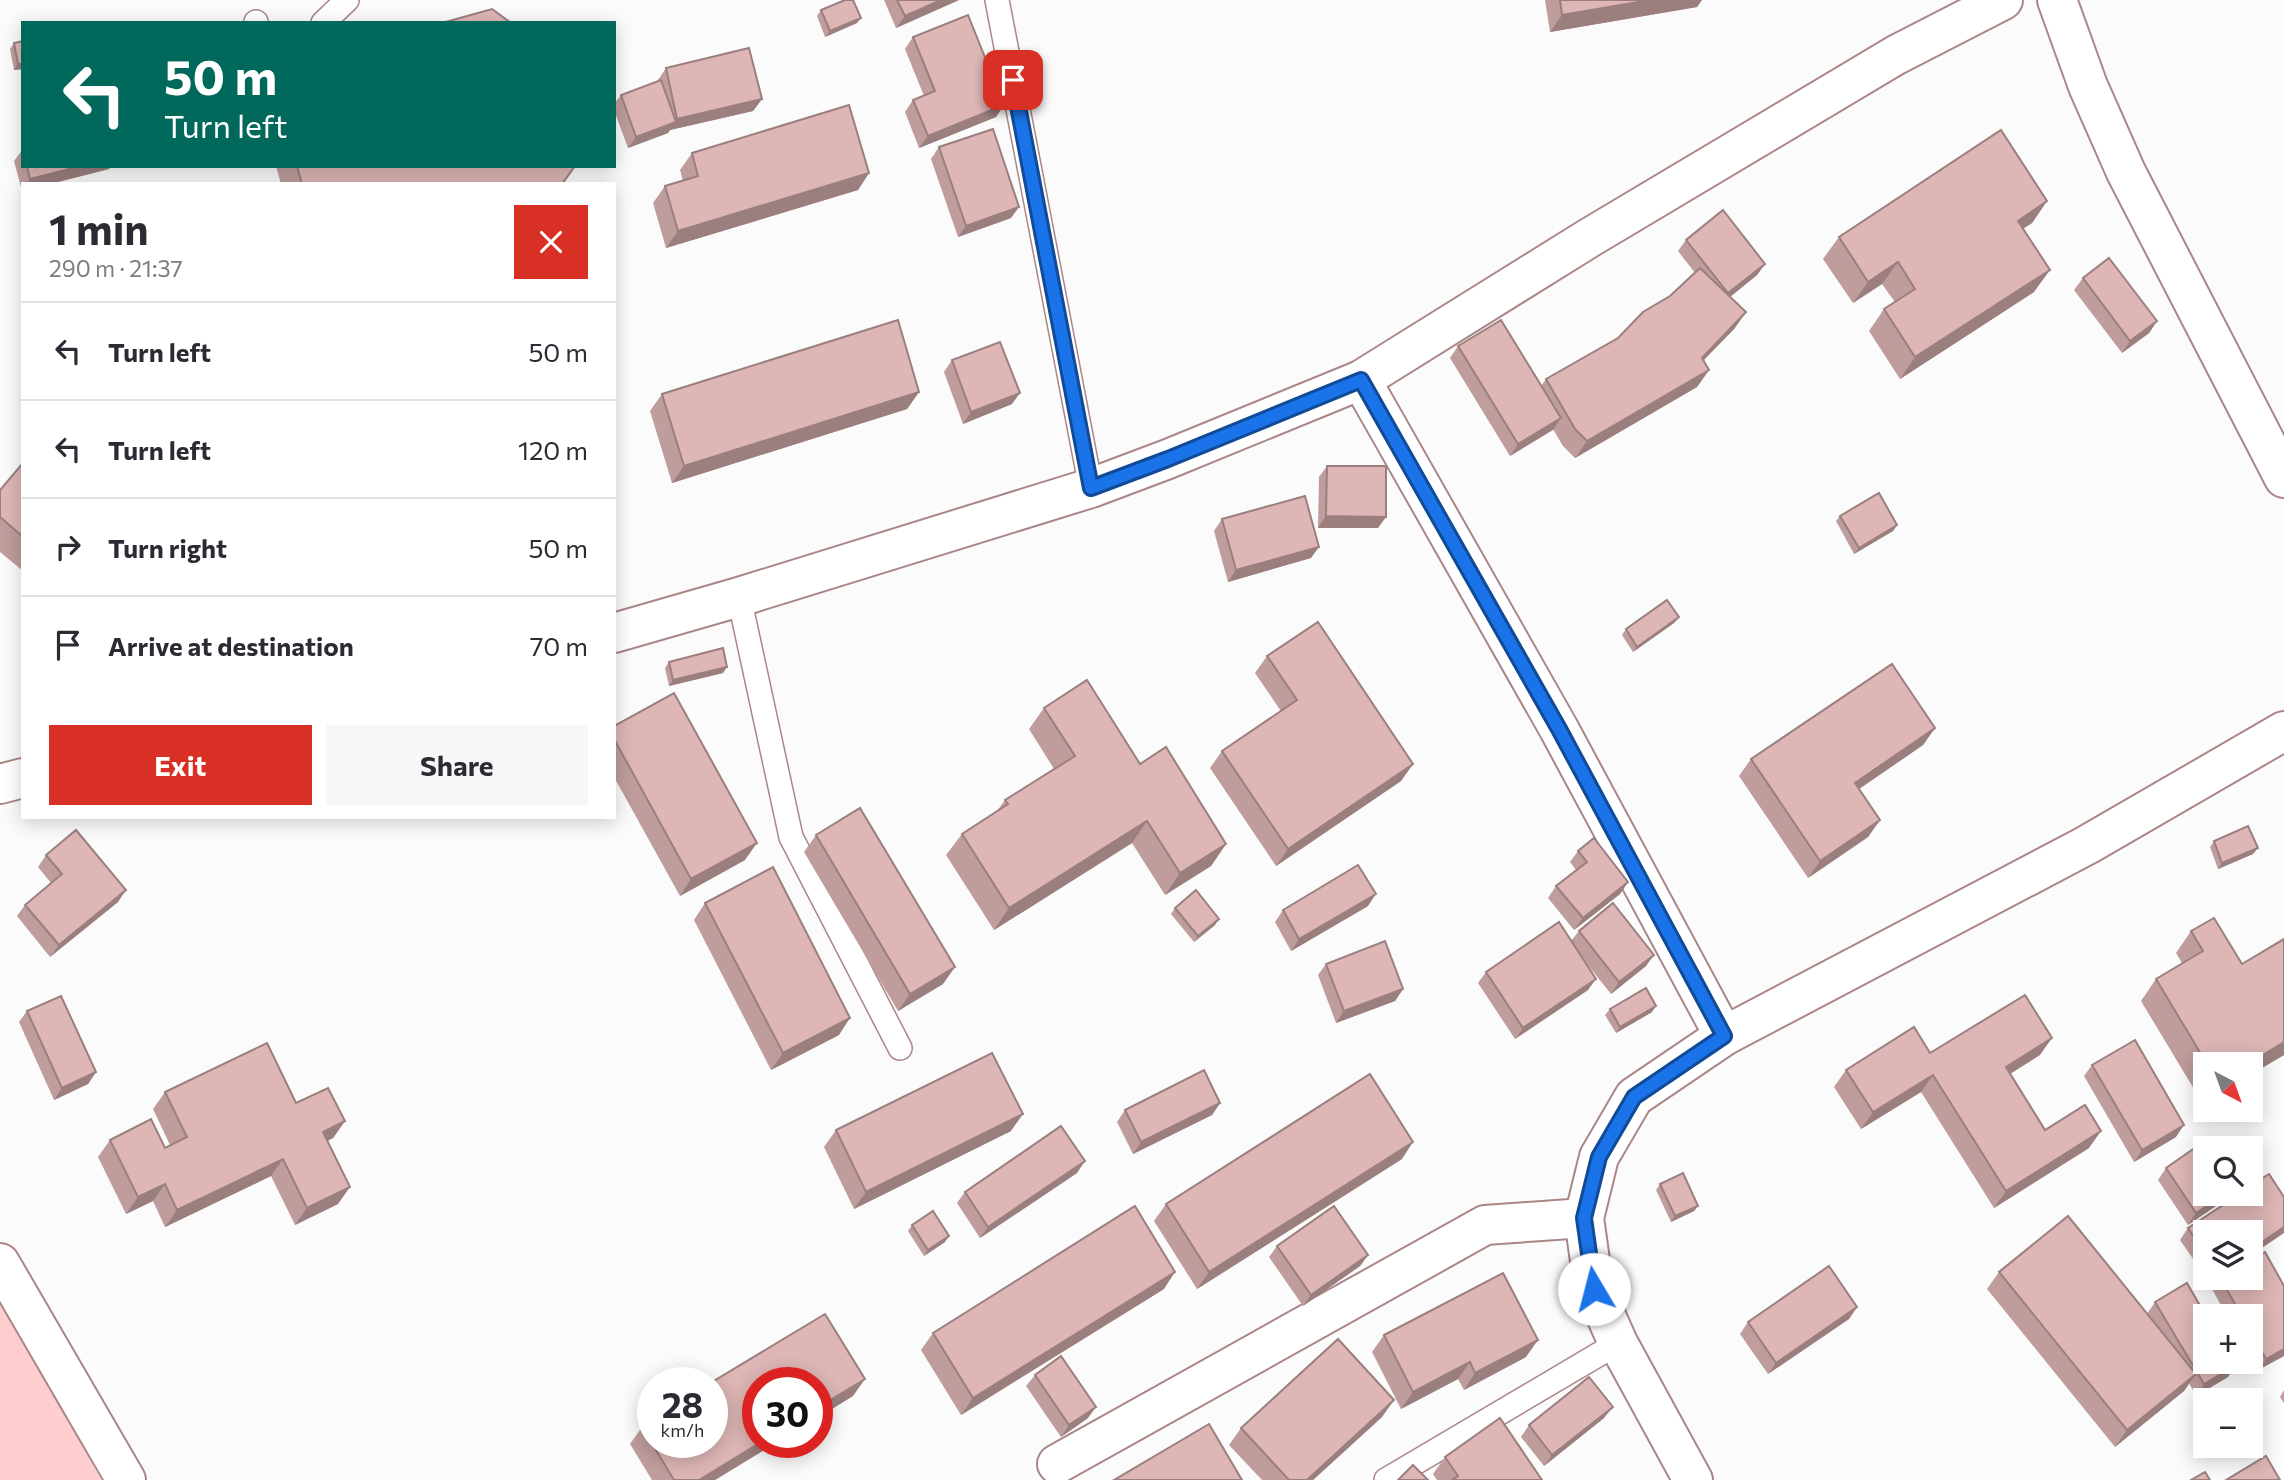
<!DOCTYPE html>
<meta charset="utf-8">
<style>
:root{--surface:#fff;--page:#f7f7f7;--text:#2b2b33;--muted:#7c7c81;--line:#e1e1e2;--accent:#d93025}
body{margin:0;font-family:Commissioner,sans-serif;background:var(--page);color:var(--text);height:100vh;display:flex;flex-direction:column;font-size:26px;white-space:nowrap}
*{box-sizing:border-box;margin:0}
p{font-size:23px;color:var(--muted)}
.icon{flex:none;width:38px;height:38px;fill:none;stroke:currentColor;stroke-width:2;stroke-linecap:round;stroke-linejoin:round}
.map{position:relative;flex:1;overflow:hidden}
.details{position:absolute;left:21px;top:182px;width:595px;height:637px;display:flex;flex-direction:column;background:var(--surface);border-radius:0px;box-shadow:0 4px 18px #0003}
.details>*{flex:none}
.guide{position:absolute;left:21px;top:21px;width:595px;height:147px;border-radius:0px;box-shadow:0 4px 18px #0003;background:#00695c;color:#fff;overflow:hidden}
.needle{width:46px;rotate:139deg}
.buttons{position:absolute;left:2193px;top:1052px;display:grid;gap:14px}
.buttons a{display:grid;place-items:center;width:70px;height:70px;border-radius:0px;background:var(--surface);box-shadow:0 4px 18px #0003;font-size:35px}
.speed{position:absolute;left:637px;top:1367px;display:flex;gap:14px;font-size:35px;font-weight:700;text-align:center}
.speed>*{display:grid;place-content:center;width:91px;height:91px;border-radius:50%;background:var(--surface);box-shadow:0 4px 18px #0003;line-height:1}
.speed small{font-size:18px;font-weight:400}
.speed .limit{border:10px solid #d22;background:#fff;color:#111}
.pin{position:absolute;display:grid;place-items:center;width:60px;height:60px;color:#fff;margin:-30px;border-radius:14px;box-shadow:0 4px 10px #0006}
.me{position:absolute;width:77px;margin:-38px;rotate:352deg;stroke-linejoin:round;filter:drop-shadow(0 0 5px #0008)}
.turn{display:flex;align-items:center;gap:24px;height:147px;padding:0 28px;font-size:32px}
.turn .icon{width:91px;height:91px;stroke-width:2.5}
.turn b{display:block;font-size:49px;line-height:60px}
.round{display:grid;place-items:center;flex:none;width:74px;height:74px;border-radius:0px;background:var(--page)}
.summary{display:flex;align-items:center;justify-content:space-between;height:119px;padding:0 28px}
h1{font-size:42px;font-weight:700;line-height:52px}
.cta{display:flex;gap:14px;margin-top:auto;padding:14px 28px}
.cta a{flex:1;height:80px;border-radius:0px;background:var(--accent);color:#fff;font-size:28px;font-weight:700;line-height:80px;text-align:center}
.cta a+a{background:var(--page);color:var(--text)}
ul{padding:0;list-style:none}
li{display:flex;align-items:center;gap:21px;height:98px;padding:0 28px;border-top:2px solid var(--line)}
li div{flex:1}
li b{display:block;font-size:26px}
li em{font-style:normal}
.map>svg:first-child{display:block}
.green{fill:#fecece}
.lines{fill:none;stroke-linecap:round;stroke-linejoin:round}
.service-casing{stroke:#ab8686;stroke-width:26}
.minor-casing{stroke:#ab8686;stroke-width:42}
.service{stroke:#fff;stroke-width:23}
.minor{stroke:#fff;stroke-width:38}
.wall{fill:#be9d9c}
.shaded-wall{fill:#9b7f7f}
.building{fill:#ddb6b5;stroke:#9b7f7f;stroke-width:2}
.route-casing{stroke:#114b97;stroke-width:18}
.route{stroke:#1a73e8;stroke-width:12}
</style>
<div class="map">
<svg width="2284" height="1480" viewBox="0 0 2284 1480">
<rect width="100%" height="100%" fill="#fbfbfb"/>
<!-- green -->
<polygon class="green" points="0,1297 101,1480 0,1480"/>
<g class="lines">
<!-- service casing -->
<g class="service-casing">
<g id="service">
<polyline points="997,0 1091,488"/>
<polyline points="256,22 256,23"/>
<polyline points="323,23 347,0"/>
<polyline points="739,597 791,837 900,1048"/>
<polyline points="1386,1480 1618,1343"/>
</g>
</g>
<!-- minor casing -->
<g class="minor-casing">
<g id="minor">
<polyline points="2057,0 2088,86 2126,172 2284,478"/>
<polyline points="1361,380 1559,729 1724,1036"/>
<polyline points="614,633 739,597 1091,488 1168,459 1361,380 1589,238 1896,55 2003,0"/>
<polyline points="0,784 23,778"/>
<polyline points="0,1263 126,1480"/>
<polyline points="1057,1464 1485,1225 1584,1218"/>
<polyline points="1693,1480 1618,1343 1594,1289 1584,1218 1599,1157 1634,1097 1724,1036 2087,845 2284,731"/>
</g>
</g>
<!-- service -->
<use href="#service" class="service"/>
<!-- minor -->
<use href="#minor" class="minor"/>
</g>
<!-- wall -->
<g class="wall">
<polygon points="884,0 959,0 896,28"/>
<polygon points="1545,0 1702,0 1697,7 1550,32"/>
<polygon points="821,10 857,23 825,37 817,16"/>
<polygon points="913,37 996,117 919,148 905,112 913,100 924,96 905,49"/>
<polygon points="14,43 23,69 14,70 10,49"/>
<polygon points="666,68 762,99 753,111 670,130 668,133 628,148 614,110 614,104 621,95 658,82 658,80"/>
<polygon points="939,147 1011,218 958,237 931,159"/>
<polygon points="23,149 23,166 111,166 109,169 50,184 23,184 22,191 14,161"/>
<polygon points="692,153 869,173 858,190 666,248 653,203 665,186 683,181 680,170"/>
<polygon points="276,166 575,166 563,184 281,184"/>
<polygon points="2047,201 2032,223 2023,229 2034,292 1900,379 1869,331 1884,309 1895,302 1882,284 1853,303 1823,259 1839,237"/>
<polygon points="1686,240 1765,264 1757,275 1730,297 1746,312 1734,329 1704,360 1709,370 1697,387 1575,458 1563,446 1553,429 1510,456 1450,358 1458,346 1541,386 1546,379 1618,338 1670,296 1695,273 1678,251"/>
<polygon points="2083,278 2157,321 2149,333 2122,353 2074,290"/>
<polygon points="952,360 1012,404 963,424 944,372"/>
<polygon points="919,392 907,409 672,483 650,411 662,394"/>
<polygon points="23,463 23,571 0,552 0,490"/>
<polygon points="1327,466 1378,528 1318,528 1319,477"/>
<polygon points="1840,516 1897,525 1893,531 1854,554 1836,521"/>
<polygon points="1222,519 1311,558 1228,582 1214,531"/>
<polygon points="1679,617 1674,623 1633,652 1622,635 1626,629"/>
<polygon points="1267,656 1413,764 1401,781 1276,866 1210,768 1222,751 1281,711 1255,673"/>
<polygon points="669,662 723,673 669,686 665,668"/>
<polygon points="1044,708 1140,764 1226,844 1211,866 1165,895 1132,843 994,930 946,855 962,834 997,811 1005,800 1054,769 1029,729"/>
<polygon points="614,726 745,860 680,896 614,777"/>
<polygon points="1935,728 1923,745 1859,789 1880,820 1868,837 1808,878 1739,776 1751,759"/>
<polygon points="816,835 943,984 898,1011 804,852"/>
<polygon points="2214,841 2253,854 2218,869 2210,847"/>
<polygon points="1578,851 1628,882 1620,894 1574,930 1548,898 1556,886 1576,870 1570,862"/>
<polygon points="46,855 118,902 50,957 17,916 25,905 51,883 38,867"/>
<polygon points="705,903 839,1035 771,1070 694,920"/>
<polygon points="1368,906 1291,951 1275,922 1283,910"/>
<polygon points="1175,908 1215,925 1194,942 1171,914"/>
<polygon points="1579,931 1646,966 1611,994 1583,959 1588,990 1515,1039 1478,983 1486,972 1571,941"/>
<polygon points="2191,931 2242,964 2284,939 2284,1055 2250,1075 2250,1064 2205,1064 2205,1102 2203,1104 2141,1001 2156,979 2182,963 2176,953"/>
<polygon points="1326,964 1403,989 1395,1001 1336,1023 1318,975"/>
<polygon points="1610,1009 1652,1012 1616,1033 1605,1015"/>
<polygon points="27,1011 96,1072 88,1084 54,1100 19,1022"/>
<polygon points="1930,1053 2040,1055 2010,1074 2045,1130 2089,1148 1994,1208 1921,1092 1861,1129 1834,1087 1846,1070"/>
<polygon points="2092,1065 2176,1137 2134,1162 2084,1076"/>
<polygon points="165,1092 296,1103 345,1121 333,1138 327,1141 338,1204 295,1225 271,1176 165,1227 153,1201 126,1214 98,1157 110,1140 165,1148 170,1145 153,1109"/>
<polygon points="1220,1103 1212,1115 1133,1154 1117,1122 1125,1110"/>
<polygon points="836,1130 1011,1131 854,1209 824,1147"/>
<polygon points="1402,1159 1197,1289 1154,1221 1166,1204"/>
<polygon points="2166,1168 2229,1197 2188,1225 2158,1180"/>
<polygon points="1077,1173 980,1238 957,1203 965,1192"/>
<polygon points="1660,1184 1698,1206 1694,1211 1671,1222 1656,1190"/>
<polygon points="912,1225 945,1242 924,1256 908,1231"/>
<polygon points="2188,1228 2205,1232 2205,1276 2180,1240"/>
<polygon points="1277,1246 1368,1255 1360,1266 1303,1306 1269,1257"/>
<polygon points="1999,1272 2147,1314 2155,1302 2228,1377 2196,1396 2189,1383 2184,1391 2115,1447 1987,1289"/>
<polygon points="2206,1278 2219,1278 2210,1284"/>
<polygon points="2220,1278 2284,1286 2284,1356 2258,1370 2250,1357 2250,1316 2227,1316 2212,1289"/>
<polygon points="1164,1289 961,1415 921,1350 933,1333"/>
<polygon points="1857,1307 1849,1319 1768,1374 1740,1334 1748,1322"/>
<polygon points="1384,1335 1526,1357 1464,1390 1458,1379 1401,1409 1372,1352"/>
<polygon points="1035,1375 1088,1418 1061,1437 1026,1386"/>
<polygon points="2284,1390 2284,1403 2280,1397"/>
<polygon points="853,1396 715,1480 652,1480 630,1444 642,1427"/>
<polygon points="1382,1417 1313,1480 1262,1480 1229,1445 1241,1428"/>
<polygon points="1604,1418 1544,1466 1521,1437 1529,1425"/>
<polygon points="1445,1457 1542,1480 1437,1480 1433,1474"/>
</g>
<!-- shaded-wall -->
<g class="shaded-wall">
<polygon points="941,0 959,0 896,28 905,16"/>
<polygon points="1650,0 1702,0 1697,7 1550,32 1562,15"/>
<polygon points="861,18 857,23 825,37 830,31"/>
<polygon points="18,64 23,64 23,69 14,70"/>
<polygon points="762,99 753,111 670,130 668,133 628,148 636,137 675,122 677,119"/>
<polygon points="1004,105 996,117 919,148 928,136"/>
<polygon points="81,166 111,166 109,169 50,184 27,184 30,179"/>
<polygon points="869,173 858,190 666,248 678,231"/>
<polygon points="2047,201 2032,223 2002,242 2018,221"/>
<polygon points="1019,207 1011,218 958,237 966,226"/>
<polygon points="1898,262 1882,284 1853,303 1868,282"/>
<polygon points="1765,264 1757,275 1720,305 1728,293"/>
<polygon points="2050,270 2034,292 1900,379 1915,357"/>
<polygon points="1746,312 1734,329 1690,374 1702,358"/>
<polygon points="2157,321 2149,333 2122,353 2130,341"/>
<polygon points="1709,370 1697,387 1575,458 1587,441"/>
<polygon points="919,392 907,409 672,483 684,466"/>
<polygon points="1020,393 1012,404 963,424 971,412"/>
<polygon points="1561,418 1553,430 1510,456 1518,444"/>
<polygon points="1326,516 1386,517 1378,528 1318,528"/>
<polygon points="1897,525 1893,531 1854,554 1859,548"/>
<polygon points="1319,547 1311,558 1228,582 1236,570"/>
<polygon points="1679,617 1674,623 1633,652 1637,647"/>
<polygon points="727,667 723,673 669,686 673,680"/>
<polygon points="1935,728 1923,745 1843,800 1855,783"/>
<polygon points="1413,764 1401,781 1276,866 1288,849"/>
<polygon points="1880,820 1868,837 1808,878 1820,861"/>
<polygon points="1147,821 1132,843 994,930 1009,908"/>
<polygon points="757,843 745,860 680,896 691,879"/>
<polygon points="1226,844 1211,866 1165,895 1180,873"/>
<polygon points="2258,848 2253,854 2218,869 2222,863"/>
<polygon points="1628,882 1620,894 1574,930 1583,918"/>
<polygon points="126,890 118,902 50,957 59,945"/>
<polygon points="1376,894 1368,906 1291,951 1299,939"/>
<polygon points="1219,919 1215,925 1194,942 1198,936"/>
<polygon points="1654,955 1646,966 1611,994 1619,982"/>
<polygon points="955,967 943,984 898,1011 910,994"/>
<polygon points="1596,979 1588,990 1515,1039 1523,1028"/>
<polygon points="1403,989 1395,1001 1336,1023 1344,1011"/>
<polygon points="1656,1006 1652,1012 1616,1033 1620,1027"/>
<polygon points="850,1018 839,1035 771,1070 783,1053"/>
<polygon points="2052,1038 2040,1055 1994,1084 2006,1067"/>
<polygon points="2284,1042 2284,1055 2250,1075 2250,1064 2248,1064"/>
<polygon points="96,1072 88,1084 54,1100 62,1088"/>
<polygon points="1933,1075 1921,1092 1861,1129 1873,1112"/>
<polygon points="1220,1103 1212,1115 1133,1154 1141,1142"/>
<polygon points="1023,1114 1011,1131 854,1209 866,1192"/>
<polygon points="345,1121 333,1138 311,1149 323,1132"/>
<polygon points="2184,1125 2176,1137 2134,1162 2142,1150"/>
<polygon points="2101,1131 2089,1148 1994,1208 2006,1191"/>
<polygon points="1413,1142 1402,1159 1197,1289 1209,1272"/>
<polygon points="283,1159 271,1176 165,1227 177,1210"/>
<polygon points="1085,1161 1077,1173 980,1238 988,1227"/>
<polygon points="165,1184 153,1201 126,1214 138,1197"/>
<polygon points="350,1187 338,1204 295,1225 307,1208"/>
<polygon points="2225,1194 2231,1194 2229,1197 2188,1225 2196,1213"/>
<polygon points="1698,1206 1694,1211 1671,1222 1675,1216"/>
<polygon points="2284,1227 2284,1233 2250,1256 2250,1250"/>
<polygon points="949,1236 945,1242 924,1256 928,1250"/>
<polygon points="1368,1255 1360,1266 1303,1306 1311,1295"/>
<polygon points="1175,1272 1164,1289 961,1415 973,1398"/>
<polygon points="1857,1307 1849,1319 1768,1374 1776,1363"/>
<polygon points="1538,1340 1526,1357 1464,1390 1475,1373"/>
<polygon points="2284,1349 2284,1356 2258,1370 2266,1359"/>
<polygon points="1470,1362 1458,1379 1401,1409 1413,1392"/>
<polygon points="2236,1365 2228,1377 2196,1396 2204,1384"/>
<polygon points="2196,1374 2184,1391 2115,1447 2127,1430"/>
<polygon points="865,1379 853,1396 817,1418 817,1408"/>
<polygon points="1394,1400 1382,1417 1313,1480 1307,1480"/>
<polygon points="1096,1407 1088,1418 1061,1437 1069,1425"/>
<polygon points="1613,1407 1604,1418 1544,1466 1552,1455"/>
<polygon points="761,1442 777,1442 715,1480 699,1480"/>
</g>
<!-- building -->
<g class="building">
<polygon points="845,0 853,0 861,18 830,31 821,10"/>
<polygon points="897,0 941,0 905,16"/>
<polygon points="1560,0 1650,0 1562,15"/>
<polygon points="492,9 511,23 442,23"/>
<polygon points="968,15 1004,105 928,136 913,100 935,91 913,37"/>
<polygon points="23,41 23,64 18,64 14,43"/>
<polygon points="749,48 762,99 677,119 666,68"/>
<polygon points="661,80 676,122 636,137 621,95"/>
<polygon points="849,105 869,173 678,231 665,186 698,176 692,153"/>
<polygon points="993,129 1019,207 966,226 939,147"/>
<polygon points="2001,130 2047,201 2018,221 2050,270 1915,357 1884,309 1915,289 1898,262 1868,282 1839,237"/>
<polygon points="27,166 81,166 30,179"/>
<polygon points="297,166 575,166 562,184 302,184"/>
<polygon points="1723,210 1765,264 1728,293 1686,240"/>
<polygon points="2109,258 2157,321 2130,341 2083,278"/>
<polygon points="1700,268 1746,312 1702,358 1709,370 1587,441 1575,429 1546,379 1618,338 1643,312 1670,296"/>
<polygon points="898,320 919,392 684,466 662,394"/>
<polygon points="1501,320 1561,418 1518,444 1458,346"/>
<polygon points="1000,342 1020,393 971,412 952,360"/>
<polygon points="23,463 23,537 0,517 0,490"/>
<polygon points="1327,466 1386,466 1386,517 1326,516"/>
<polygon points="1879,493 1897,525 1859,548 1840,516"/>
<polygon points="1305,496 1319,547 1236,570 1222,519"/>
<polygon points="1667,600 1679,617 1637,647 1626,629"/>
<polygon points="1318,622 1413,764 1288,849 1222,751 1297,700 1267,656"/>
<polygon points="723,648 727,667 673,680 669,662"/>
<polygon points="1892,664 1935,728 1855,783 1880,820 1820,861 1751,759"/>
<polygon points="1087,680 1140,764 1166,747 1226,844 1180,873 1147,821 1009,908 962,834 1008,804 1005,800 1075,756 1044,708"/>
<polygon points="674,693 757,843 691,879 614,739 614,726"/>
<polygon points="860,808 955,967 910,994 816,835"/>
<polygon points="2248,826 2258,848 2222,863 2214,841"/>
<polygon points="76,830 126,890 59,945 25,905 62,874 46,855"/>
<polygon points="1594,838 1628,882 1583,918 1556,886 1587,862 1578,851"/>
<polygon points="1358,865 1376,894 1299,939 1283,910"/>
<polygon points="773,867 850,1018 783,1053 705,903"/>
<polygon points="1196,890 1219,919 1198,936 1175,908"/>
<polygon points="1613,903 1654,955 1619,982 1579,931"/>
<polygon points="2214,918 2242,964 2284,939 2284,1042 2248,1064 2207,1064 2156,979 2203,951 2191,931"/>
<polygon points="1559,922 1596,979 1523,1028 1486,972"/>
<polygon points="1385,941 1403,989 1344,1011 1326,964"/>
<polygon points="1646,988 1656,1006 1620,1027 1610,1009"/>
<polygon points="2025,995 2052,1038 2006,1067 2045,1130 2085,1105 2101,1131 2006,1191 1933,1075 1873,1112 1846,1070 1914,1027 1930,1053"/>
<polygon points="61,996 96,1072 62,1088 27,1011"/>
<polygon points="2135,1040 2184,1125 2142,1150 2092,1065"/>
<polygon points="267,1043 296,1103 328,1088 345,1121 323,1132 350,1187 307,1208 283,1159 177,1210 165,1184 138,1197 110,1140 151,1119 165,1148 187,1137 165,1092"/>
<polygon points="992,1053 1023,1114 866,1192 836,1130"/>
<polygon points="1204,1070 1220,1103 1141,1142 1125,1110"/>
<polygon points="1370,1074 1413,1142 1209,1272 1166,1204"/>
<polygon points="1061,1126 1085,1161 988,1227 965,1192"/>
<polygon points="2206,1140 2212,1148 2205,1148 2205,1194 2225,1194 2196,1213 2166,1168"/>
<polygon points="1683,1173 1698,1206 1675,1216 1660,1184"/>
<polygon points="2269,1174 2284,1197 2284,1227 2250,1250 2250,1232 2205,1232 2205,1253 2188,1228 2240,1194 2250,1194 2250,1186"/>
<polygon points="1135,1206 1175,1272 973,1398 933,1333"/>
<polygon points="1334,1206 1368,1255 1311,1295 1277,1246"/>
<polygon points="933,1211 949,1236 928,1250 912,1225"/>
<polygon points="2068,1216 2196,1374 2127,1430 1999,1272"/>
<polygon points="2265,1252 2284,1286 2284,1349 2266,1359 2250,1331 2250,1316 2242,1316 2220,1278 2250,1278 2250,1260"/>
<polygon points="1829,1266 1857,1307 1776,1363 1748,1322"/>
<polygon points="1503,1273 1538,1340 1475,1373 1470,1362 1413,1392 1384,1335"/>
<polygon points="2187,1283 2206,1316 2205,1316 2205,1362 2234,1362 2236,1365 2204,1384 2155,1302"/>
<polygon points="825,1314 865,1379 817,1408 817,1382 758,1382 758,1442 761,1442 699,1480 674,1480 642,1427 653,1421 653,1442 712,1442 712,1382"/>
<polygon points="1338,1339 1394,1400 1307,1480 1289,1480 1241,1428"/>
<polygon points="1061,1356 1096,1407 1069,1425 1035,1375"/>
<polygon points="1589,1377 1613,1407 1552,1455 1529,1425"/>
<polygon points="1500,1418 1542,1480 1452,1480 1458,1476 1445,1457"/>
<polygon points="1209,1424 1242,1480 1114,1480"/>
<polygon points="2266,1456 2280,1480 2226,1480"/>
<polygon points="1413,1465 1428,1480 1398,1480"/>
<polygon points="2205,1472 2210,1480 2191,1480"/>
</g>
<g class="lines">
<!-- route casing -->
<g class="route-casing">
<polyline id="route" points="1013,80 1091,488 1168,459 1361,380 1559,729 1724,1036 1634,1097 1599,1157 1584,1218 1594,1289"/>
</g>
<!-- route -->
<use href="#route" class="route"/>
</g>
</svg>
<div class="buttons">
<a><svg class="needle" viewBox="-14 -14 28 28"><path d="M0-13l5 13h-10z" fill="#e53935"/><path d="M0 13l5-13h-10z" fill="#7c7c81"/></svg></a>
<a><svg class="icon" aria-label="search" viewBox="0 0 24 24"><circle cx="10" cy="10" r="6"/><path d="M15 15l6 6"/></svg></a>
<a><svg class="icon" aria-label="layers" viewBox="0 0 24 24"><path d="M12 4l9 5-9 5-9-5zM3 14l9 5 9-5"/></svg></a>
<a>+</a>
<a>−</a>
</div>
<div class="speed"><div>28<small>km/h</small></div><div class="limit">30</div></div>
<div class="pin" style="left:1013px;top:80px;background:#d93025"><svg class="icon" aria-label="arrive" viewBox="0 0 24 24"><path d="M6 21V4h12l-3 4 3 4H6"/></svg></div>
<svg class="me" style="left:1594px;top:1289px" viewBox="-20 -20 40 40"><circle r="19" fill="#fff"/><path d="M0-13L10 11 0 6-10 11z" fill="#1a73e8"/></svg>
<div class="guide">
<div class="turn"><svg class="icon" aria-label="left" viewBox="0 0 24 24"><path d="M17 20v-9H6M10 6l-5 5 5 5"/></svg><div><b>50 m</b>Turn left</div></div>
</div>
<section class="details">
<div class="summary"><div><h1>1 min</h1><p>290 m · 21:37</p></div><a class="round" style="background:#d93025;color:#fff"><svg class="icon" aria-label="close" viewBox="0 0 24 24"><path d="M6 6l12 12M18 6L6 18"/></svg></a></div>
<ul>
<li><svg class="icon" aria-label="left" viewBox="0 0 24 24"><path d="M17 20v-9H6M10 6l-5 5 5 5"/></svg><div><b>Turn left</b></div><em>50 m</em></li>
<li><svg class="icon" aria-label="left" viewBox="0 0 24 24"><path d="M17 20v-9H6M10 6l-5 5 5 5"/></svg><div><b>Turn left</b></div><em>120 m</em></li>
<li><svg class="icon" aria-label="right" viewBox="0 0 24 24"><path d="M7 20v-9h11M14 6l5 5-5 5"/></svg><div><b>Turn right</b></div><em>50 m</em></li>
<li><svg class="icon" aria-label="arrive" viewBox="0 0 24 24"><path d="M6 21V4h12l-3 4 3 4H6"/></svg><div><b>Arrive at destination</b></div><em>70 m</em></li>
</ul>
<div class="cta"><a>Exit</a><a>Share</a></div>
</section>
</div>
